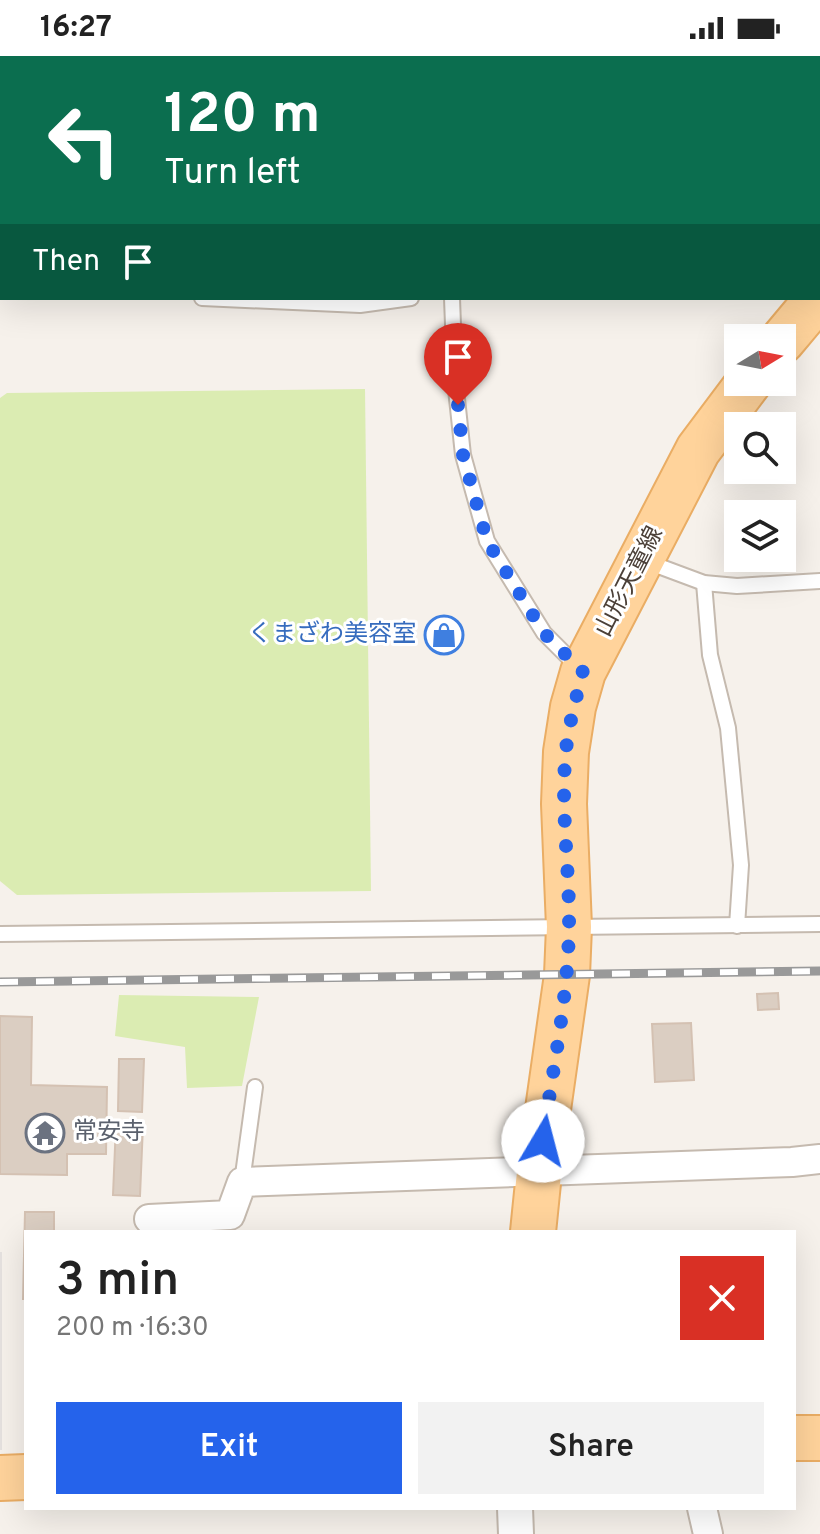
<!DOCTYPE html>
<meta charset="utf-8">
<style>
:root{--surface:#fff;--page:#f2f2f2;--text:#222;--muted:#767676;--accent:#2563eb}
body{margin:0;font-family:Overpass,"Noto Sans JP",sans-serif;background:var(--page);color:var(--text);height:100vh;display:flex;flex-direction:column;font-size:30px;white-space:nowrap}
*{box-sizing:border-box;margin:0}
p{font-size:26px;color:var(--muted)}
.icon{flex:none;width:44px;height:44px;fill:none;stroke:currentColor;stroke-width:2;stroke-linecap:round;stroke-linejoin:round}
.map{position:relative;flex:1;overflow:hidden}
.details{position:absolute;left:24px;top:1174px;width:772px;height:280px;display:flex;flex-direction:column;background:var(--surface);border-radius:0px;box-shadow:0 8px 32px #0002}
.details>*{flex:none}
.top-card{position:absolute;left:0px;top:0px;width:820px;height:244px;box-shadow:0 8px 32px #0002;background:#0b6e4f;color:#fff;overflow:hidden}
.needle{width:52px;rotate:80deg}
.fabs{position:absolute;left:724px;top:268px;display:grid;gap:16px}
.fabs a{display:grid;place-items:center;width:72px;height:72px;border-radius:0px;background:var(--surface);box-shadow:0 8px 32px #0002;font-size:40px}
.pin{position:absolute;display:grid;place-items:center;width:68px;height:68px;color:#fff;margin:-82px -34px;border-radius:50% 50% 50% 0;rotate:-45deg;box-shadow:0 0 8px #0007}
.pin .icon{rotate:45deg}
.me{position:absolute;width:88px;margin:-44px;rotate:8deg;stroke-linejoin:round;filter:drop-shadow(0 0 6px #0008)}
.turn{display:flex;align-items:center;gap:28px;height:168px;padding:0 32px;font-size:36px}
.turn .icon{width:104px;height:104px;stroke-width:2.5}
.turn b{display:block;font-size:56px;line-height:68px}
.then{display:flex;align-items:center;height:76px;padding:0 32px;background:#0003;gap:16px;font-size:30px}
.round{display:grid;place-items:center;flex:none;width:84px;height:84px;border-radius:0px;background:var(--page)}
.overview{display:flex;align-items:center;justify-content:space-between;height:136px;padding:0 32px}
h1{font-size:48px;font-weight:600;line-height:60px}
.cta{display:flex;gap:16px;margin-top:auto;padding:16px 32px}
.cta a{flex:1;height:92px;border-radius:0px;background:var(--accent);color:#fff;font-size:32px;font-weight:600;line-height:92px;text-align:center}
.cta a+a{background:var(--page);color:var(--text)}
.status{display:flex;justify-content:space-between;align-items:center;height:56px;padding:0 40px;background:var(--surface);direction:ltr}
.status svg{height:22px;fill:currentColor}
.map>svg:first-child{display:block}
.green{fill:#dbecb2}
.parking{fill:#e5e1df}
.building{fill:#dbcec2;stroke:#d4c1b2;stroke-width:2}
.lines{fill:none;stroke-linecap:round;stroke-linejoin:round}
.service-casing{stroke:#c5baaf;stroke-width:18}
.minor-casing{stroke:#c5baaf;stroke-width:32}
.tertiary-casing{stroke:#c5baaf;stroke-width:38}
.primary-casing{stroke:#eaad64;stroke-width:48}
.service{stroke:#fff;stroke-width:14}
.minor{stroke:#fff;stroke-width:28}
.tertiary{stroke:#fff;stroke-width:34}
.primary{stroke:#ffd39b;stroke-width:44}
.rail-casing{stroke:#999;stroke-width:9}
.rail{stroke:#fff;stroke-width:6;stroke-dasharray:18;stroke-linecap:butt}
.route{stroke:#2563eb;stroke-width:14;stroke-dasharray:0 25.2}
.labels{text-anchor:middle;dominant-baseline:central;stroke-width:6;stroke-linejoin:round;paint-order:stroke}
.street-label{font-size:24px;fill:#4b4038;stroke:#fff}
.shop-label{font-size:24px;fill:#366cbe;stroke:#fff;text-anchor:end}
.worship-label{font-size:24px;fill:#5b616d;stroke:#fff;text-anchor:start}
</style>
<div class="status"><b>16:27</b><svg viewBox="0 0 49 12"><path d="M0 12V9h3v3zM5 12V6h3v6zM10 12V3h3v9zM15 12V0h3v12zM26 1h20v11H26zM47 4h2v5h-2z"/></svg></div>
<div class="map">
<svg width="820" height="1478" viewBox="0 0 820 1478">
<rect width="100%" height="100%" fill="#f6f1eb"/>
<!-- green -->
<g class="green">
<polygon points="365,333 371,835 17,839 0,825 0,342 7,337"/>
<polygon points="119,939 259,941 242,1030 187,1032 185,991 115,980"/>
</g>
<!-- parking -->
<rect class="parking" x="0" y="1196" width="2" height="198"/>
<!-- building -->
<g class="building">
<polygon points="778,937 779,953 758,954 757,938"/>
<polygon points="0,960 32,961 31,1029 107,1031 106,1098 67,1098 67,1119 0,1118"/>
<polygon points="691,967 694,1024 655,1026 652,968"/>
<polygon points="119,1003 144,1003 142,1056 118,1055"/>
<polygon points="116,1068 143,1069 140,1140 113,1139"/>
<polygon points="25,1156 54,1156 54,1176 26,1176 26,1243 23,1243"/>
</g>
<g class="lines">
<!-- service casing -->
<g class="service-casing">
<g id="service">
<polyline points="291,0 291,2"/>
<polyline points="436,0 436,2"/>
<polyline points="699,2 700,0"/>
<polyline points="0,233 2,233"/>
<polyline points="202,242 360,249 411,242"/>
<polyline points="452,242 455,324 463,399 487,485 544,577 580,613"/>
<polyline points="645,505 704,527 737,530 820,525"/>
<polyline points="704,527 710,599 728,672 741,809 737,870"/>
<polyline points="0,878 820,868"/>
<polyline points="242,1126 255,1031"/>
</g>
</g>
<!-- minor casing -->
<g class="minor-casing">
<g id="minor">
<polyline points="149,1163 230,1159 242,1126 792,1106 820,1103"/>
<polyline points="702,1452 708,1478"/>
</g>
</g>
<!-- tertiary casing -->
<g class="tertiary-casing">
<polyline id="tertiary" points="515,1452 516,1478"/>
</g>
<!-- primary casing -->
<g class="primary-casing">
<g id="primary">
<polyline points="782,285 818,242"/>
<polyline points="533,1176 539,1117 567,919 569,871 564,748 566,696 573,651 583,616 698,394 749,326"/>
<polyline points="794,1382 820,1382"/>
<polyline points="0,1422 26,1421"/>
</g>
</g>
<!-- service -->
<use href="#service" class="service"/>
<!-- minor -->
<use href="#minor" class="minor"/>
<!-- tertiary -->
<use href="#tertiary" class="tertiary"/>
<!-- primary -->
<use href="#primary" class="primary"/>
<!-- rail casing -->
<g class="rail-casing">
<polyline id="rail" points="0,926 820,915"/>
</g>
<!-- rail -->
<use href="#rail" class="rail"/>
</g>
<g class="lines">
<!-- route -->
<path class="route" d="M458,349L463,399L487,485L544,577L583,616C576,642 569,668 566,694C560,753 570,813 569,872C568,944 552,1015 543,1085"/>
</g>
<!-- icons -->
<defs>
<g id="shop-ring" transform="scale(2)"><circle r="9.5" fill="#fff" stroke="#3f7fe0" stroke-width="1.5"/><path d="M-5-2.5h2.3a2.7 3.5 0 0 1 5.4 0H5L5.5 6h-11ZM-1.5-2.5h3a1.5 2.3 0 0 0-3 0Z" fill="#3f7fe0"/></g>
<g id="temple-ring" transform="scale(2)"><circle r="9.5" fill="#fff" stroke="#6b7280" stroke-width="1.5"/><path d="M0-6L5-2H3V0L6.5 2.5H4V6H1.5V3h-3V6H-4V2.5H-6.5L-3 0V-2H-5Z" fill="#6b7280"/></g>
</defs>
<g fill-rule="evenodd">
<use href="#shop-ring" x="444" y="579"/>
<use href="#temple-ring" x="45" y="1077"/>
</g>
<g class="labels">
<!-- street labels -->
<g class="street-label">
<text transform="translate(630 526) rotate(-63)">山形天童線</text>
</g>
<!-- shop labels -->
<g class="shop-label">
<text x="416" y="579">くまざわ美容室</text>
</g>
<!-- worship labels -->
<g class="worship-label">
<text x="73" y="1077">常安寺</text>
</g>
</g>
</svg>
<div class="fabs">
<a><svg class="needle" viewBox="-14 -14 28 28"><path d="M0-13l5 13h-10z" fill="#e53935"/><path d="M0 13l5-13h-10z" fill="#767676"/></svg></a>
<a><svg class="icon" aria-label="search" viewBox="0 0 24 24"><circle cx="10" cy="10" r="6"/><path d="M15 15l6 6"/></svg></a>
<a><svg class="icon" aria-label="layers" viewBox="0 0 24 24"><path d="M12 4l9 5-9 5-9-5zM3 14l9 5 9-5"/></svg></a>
</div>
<div class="pin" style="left:458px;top:349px;background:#d93025"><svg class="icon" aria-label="arrive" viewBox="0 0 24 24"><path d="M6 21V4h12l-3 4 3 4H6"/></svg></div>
<svg class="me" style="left:543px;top:1085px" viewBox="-20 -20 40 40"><circle r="19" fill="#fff"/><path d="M0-13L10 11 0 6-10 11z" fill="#2563eb"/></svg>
<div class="top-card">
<div class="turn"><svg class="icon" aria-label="left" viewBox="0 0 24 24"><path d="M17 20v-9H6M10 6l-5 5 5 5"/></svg><div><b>120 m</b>Turn left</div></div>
<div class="then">Then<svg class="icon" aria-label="arrive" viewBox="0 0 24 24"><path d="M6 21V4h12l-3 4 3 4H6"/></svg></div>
</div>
<section class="details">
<div class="overview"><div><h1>3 min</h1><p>200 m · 16:30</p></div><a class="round" style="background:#d93025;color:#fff"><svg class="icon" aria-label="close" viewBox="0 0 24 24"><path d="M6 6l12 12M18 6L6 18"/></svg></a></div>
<div class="cta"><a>Exit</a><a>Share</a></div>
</section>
</div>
